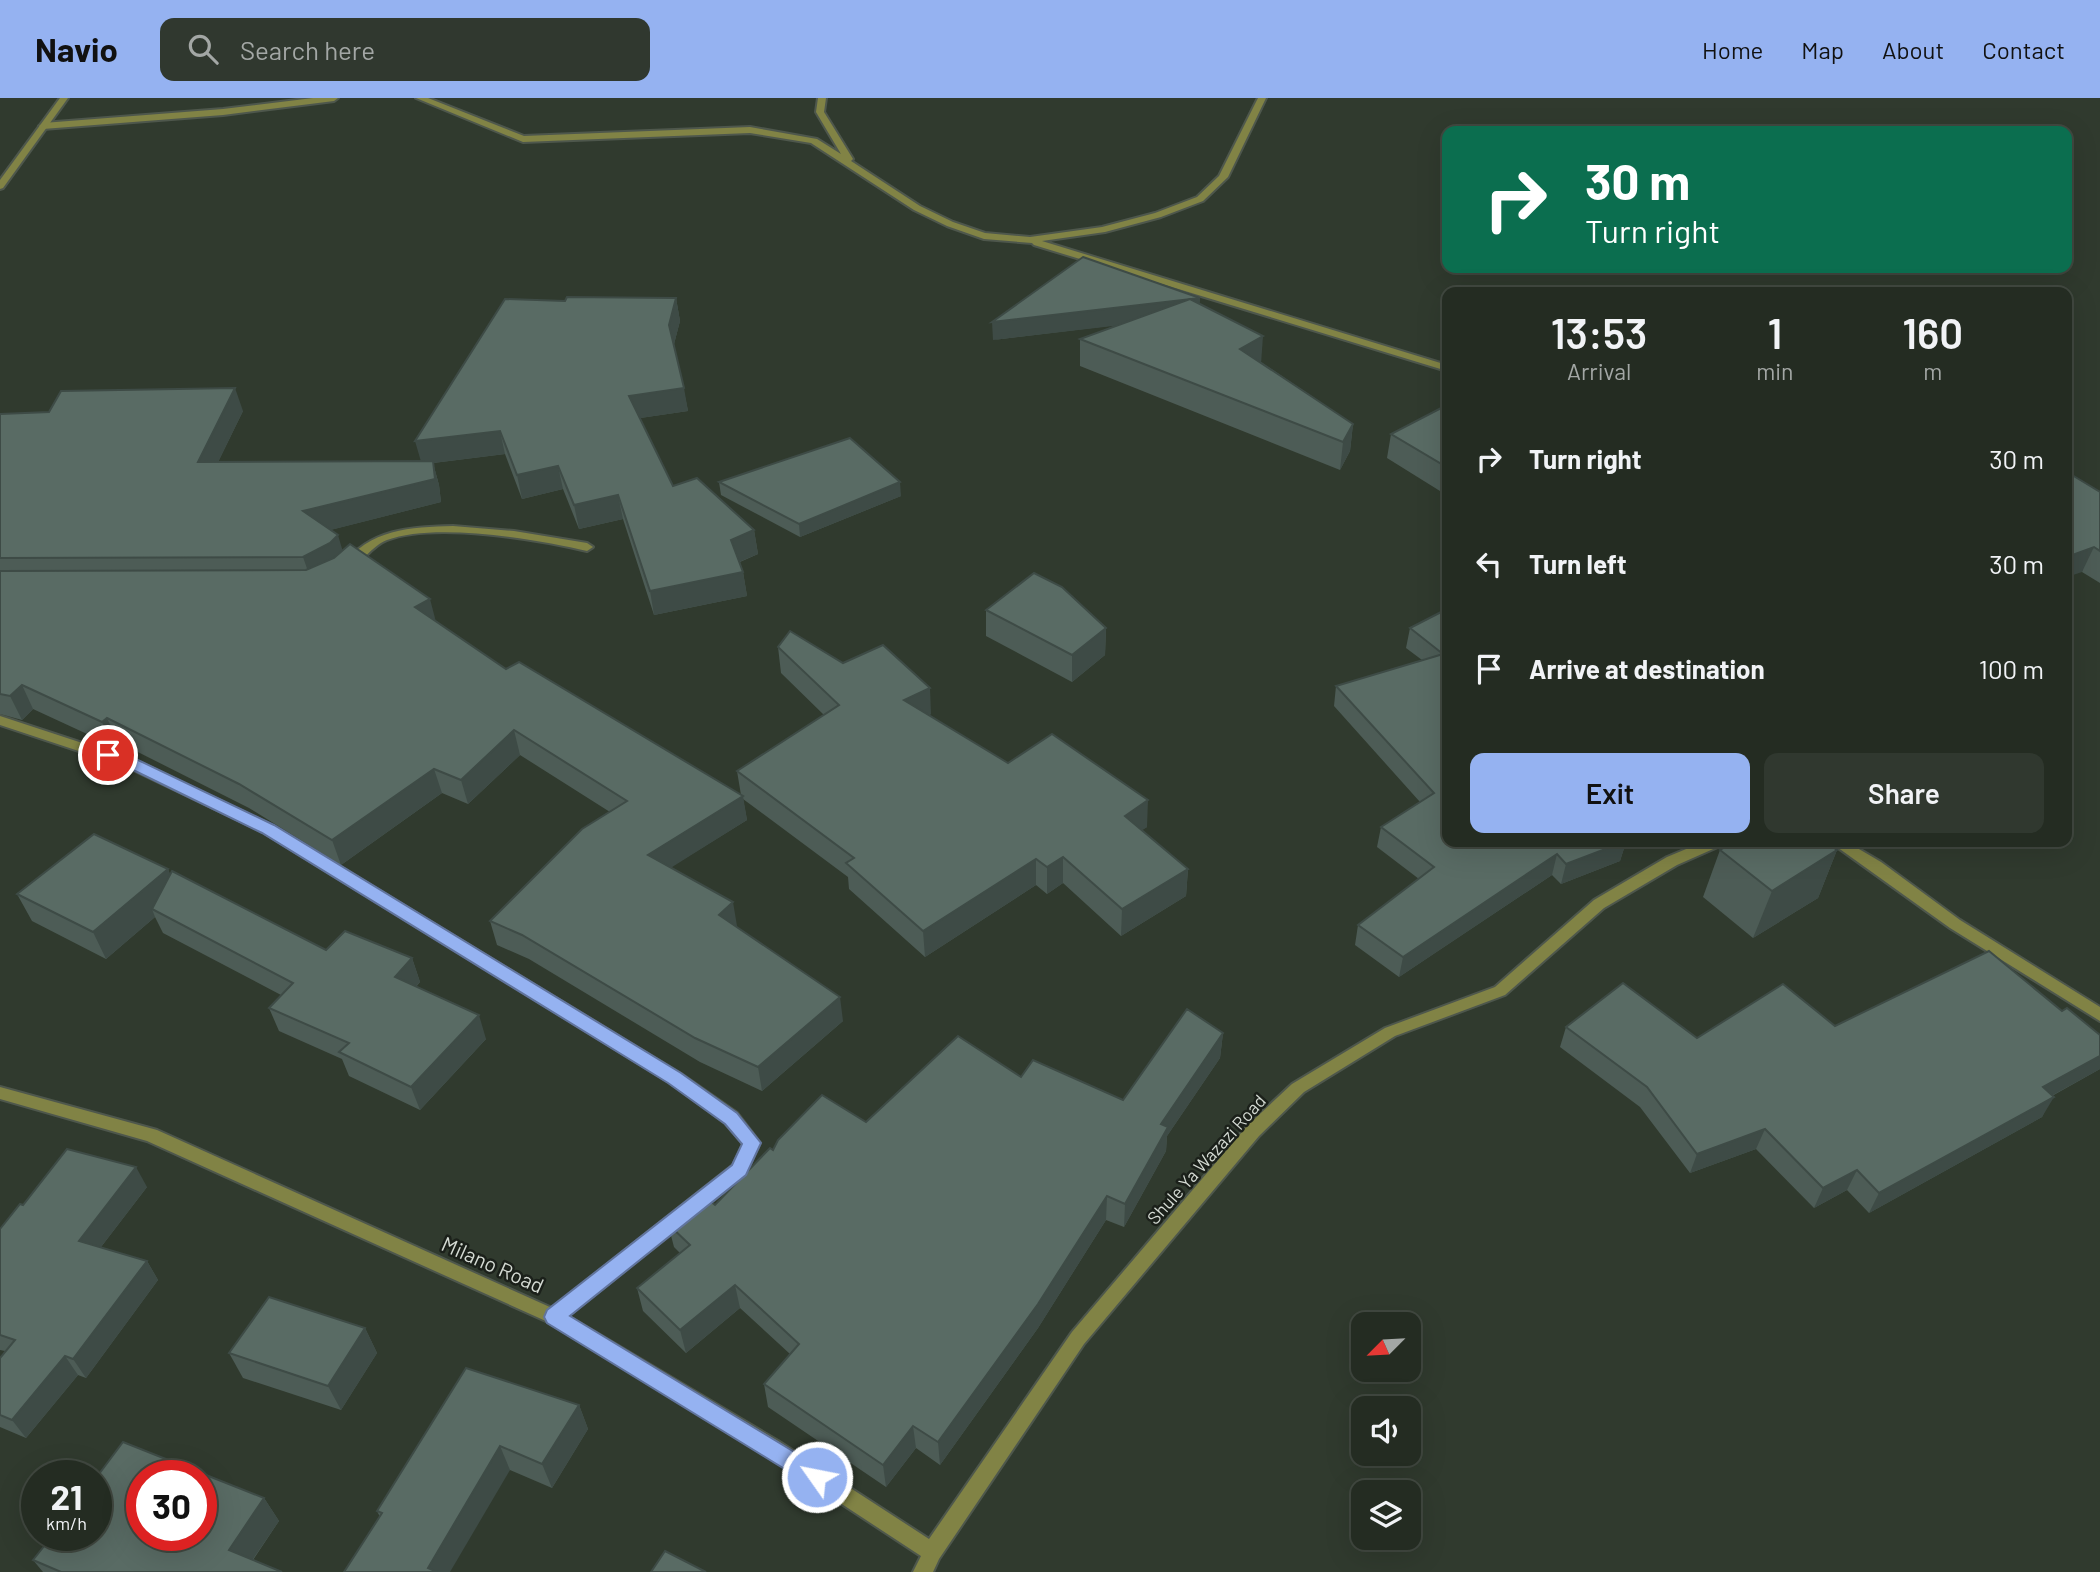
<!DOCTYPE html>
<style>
:root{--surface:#242c22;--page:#30382f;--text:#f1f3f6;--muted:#a3a7a5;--line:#414840;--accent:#95b2f1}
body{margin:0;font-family:Barlow,sans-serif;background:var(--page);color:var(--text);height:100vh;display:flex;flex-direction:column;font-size:26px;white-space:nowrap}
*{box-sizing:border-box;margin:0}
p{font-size:23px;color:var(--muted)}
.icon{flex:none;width:38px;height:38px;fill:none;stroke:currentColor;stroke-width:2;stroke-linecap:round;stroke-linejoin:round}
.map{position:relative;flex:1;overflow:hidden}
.drawer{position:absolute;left:1442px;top:189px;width:630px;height:560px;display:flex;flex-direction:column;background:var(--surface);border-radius:14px;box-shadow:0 7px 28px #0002,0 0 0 2px var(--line)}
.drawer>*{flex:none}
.guide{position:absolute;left:1442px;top:28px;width:630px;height:147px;border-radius:14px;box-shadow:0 7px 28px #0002,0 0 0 2px var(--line);background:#0b6e4f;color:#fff;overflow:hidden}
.needle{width:46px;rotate:246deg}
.tools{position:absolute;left:1351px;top:1214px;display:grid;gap:14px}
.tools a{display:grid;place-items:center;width:70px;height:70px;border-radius:14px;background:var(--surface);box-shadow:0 7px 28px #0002,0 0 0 2px var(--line);font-size:35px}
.speed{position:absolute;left:21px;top:1362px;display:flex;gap:14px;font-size:35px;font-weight:700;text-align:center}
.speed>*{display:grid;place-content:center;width:91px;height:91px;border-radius:50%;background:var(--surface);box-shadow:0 7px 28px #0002,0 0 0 2px var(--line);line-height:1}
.speed small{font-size:18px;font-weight:400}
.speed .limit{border:10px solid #d22;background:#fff;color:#111}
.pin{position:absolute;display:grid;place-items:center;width:60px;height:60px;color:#fff;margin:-30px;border:4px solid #fff;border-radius:50%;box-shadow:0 2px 7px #0007}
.me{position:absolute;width:77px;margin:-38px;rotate:303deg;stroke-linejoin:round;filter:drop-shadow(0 0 5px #0008)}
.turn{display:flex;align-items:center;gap:24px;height:147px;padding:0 28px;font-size:32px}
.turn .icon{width:91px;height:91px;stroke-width:2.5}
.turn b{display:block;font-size:49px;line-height:60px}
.eta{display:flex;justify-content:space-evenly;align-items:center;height:119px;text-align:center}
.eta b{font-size:42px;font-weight:600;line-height:49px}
.primary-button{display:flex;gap:14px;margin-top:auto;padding:14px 28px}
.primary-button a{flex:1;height:80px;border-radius:14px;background:var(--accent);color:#111;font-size:28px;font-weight:600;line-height:80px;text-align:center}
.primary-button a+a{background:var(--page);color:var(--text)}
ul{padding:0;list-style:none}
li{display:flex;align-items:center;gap:21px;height:105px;padding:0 28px}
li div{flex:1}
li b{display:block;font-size:26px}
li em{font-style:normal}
header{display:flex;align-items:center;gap:42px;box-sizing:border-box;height:98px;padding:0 35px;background:var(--accent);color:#111}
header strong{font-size:33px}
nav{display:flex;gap:38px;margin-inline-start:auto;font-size:24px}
.search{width:490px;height:63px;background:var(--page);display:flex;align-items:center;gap:18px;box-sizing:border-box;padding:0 24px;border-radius:14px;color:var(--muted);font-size:26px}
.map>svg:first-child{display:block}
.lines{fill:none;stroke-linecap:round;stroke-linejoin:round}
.minor-casing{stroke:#4e574c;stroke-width:4}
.tertiary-casing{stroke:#4e574c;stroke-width:4}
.minor{fill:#818345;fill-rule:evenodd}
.tertiary{fill:#818345;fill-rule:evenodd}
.wall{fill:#4d5c56}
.shaded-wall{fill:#3e4b46}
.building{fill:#596b64;stroke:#3e4b46;stroke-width:2;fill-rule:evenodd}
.route{fill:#95b2f1;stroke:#61749d;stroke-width:2}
.labels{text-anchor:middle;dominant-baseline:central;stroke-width:5;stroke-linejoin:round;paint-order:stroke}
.street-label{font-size:18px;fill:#d4dad3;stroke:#1b201a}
.near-street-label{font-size:21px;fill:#d4dad3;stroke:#1b201a}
</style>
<header>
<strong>Navio</strong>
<div class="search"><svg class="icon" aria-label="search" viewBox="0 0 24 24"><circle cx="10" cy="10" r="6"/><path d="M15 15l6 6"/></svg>Search here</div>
<nav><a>Home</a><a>Map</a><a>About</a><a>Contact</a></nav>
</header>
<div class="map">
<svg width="2100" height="1474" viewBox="0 0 2100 1474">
<rect width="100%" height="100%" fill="#303a2e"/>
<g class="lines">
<!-- minor casing -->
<g class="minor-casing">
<g id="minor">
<polygon points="313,0 338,0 334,3 223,17 43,31 39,28 43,25 223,11"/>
<polygon points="416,0 428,0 524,38 750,29 817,41 841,56 816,14 818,0 826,0 824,14 853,61 851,63 920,108 953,124 985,135 1030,139 1102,129 1155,115 1197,99 1219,78 1258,0 1266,0 1228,79 1203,103 1161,119 1105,134 1042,143 1447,267 1447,273 1034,147 1032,145 984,141 947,128 914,112 811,45 750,35 523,44"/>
<path d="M453,428L514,433L587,445L593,449L587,453C537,441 434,424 387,442C371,448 362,466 348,472L342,468C370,431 410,429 453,428Z"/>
<polygon points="0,618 137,663 273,728 681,976 737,1015 760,1045 745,1077 568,1218 778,1343 929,1441 1072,1234 1247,1028 1292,986 1385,930 1495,889 1594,802 1667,759 1703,744 1722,744 1720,748 1677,767 1604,810 1505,897 1395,938 1304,994 1259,1038 1084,1246 939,1461 933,1474 913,1474 921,1458 764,1355 548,1224 147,1043 0,1001 0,989 157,1032 552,1210 733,1067 743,1046 725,1025 669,984 263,734 127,669 0,627"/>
<polygon points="1830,744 1847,744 1881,764 1960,822 2100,909 2100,923 1950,830"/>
</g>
</g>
<!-- tertiary casing -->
<g class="tertiary-casing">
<polygon id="tertiary" points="60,0 68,0 3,90 0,91 0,82"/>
</g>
<!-- minor -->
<use href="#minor" class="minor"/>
<!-- tertiary -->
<use href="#tertiary" class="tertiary"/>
</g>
<!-- wall -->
<g class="wall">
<polygon points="676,200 680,223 674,246 688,313 640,320 673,388 754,432 758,456 740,464 743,474 747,498 654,517 623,421 579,431 563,391 522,401 505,356 433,365 439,387 441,404 330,432 343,453 436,523 506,571 741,697 737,673 824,617 781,575 778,549 843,565 931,616 929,617 1008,665 1147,729 1141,732 1188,771 1186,798 1121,838 1063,785 1047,796 1036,787 925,859 849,791 848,779 743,701 747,722 671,769 737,828 736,829 843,923 762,993 700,964 529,861 497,847 490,823 610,714 520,657 468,706 442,695 341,767 249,710 118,644 113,648 33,611 22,622 0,616 0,316 243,313 218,364 421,363 565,203"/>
<polygon points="1200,200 1199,206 1261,264 1353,326 1350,353 1340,372 1080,268 1080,241 1117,227 993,242"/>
<polygon points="1447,307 1447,389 1440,393 1387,360 1391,336"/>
<polygon points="719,384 901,398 800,439 721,397"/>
<polygon points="2100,394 2100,485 2082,474"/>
<polygon points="1447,511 1447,744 1626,744 1620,763 1561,786 1552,777 1399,879 1355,847 1358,827 1419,781 1377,749 1381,729 1420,704 1334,608 1336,588 1422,562 1406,550 1410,530"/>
<polygon points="986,512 1106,530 1105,557 1072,584 986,538"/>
<polygon points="1720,752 1837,752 1818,800 1753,840 1703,799"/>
<polygon points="168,771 170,777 326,852 412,860 420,884 416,889 486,941 420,1012 349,978 342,961 279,933 269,910 281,897 163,835 155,819 106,861 32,823 17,796"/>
<polygon points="1835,928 2100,971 2052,998 2042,1019 1869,1115 1847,1092 1814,1110 1756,1051 1690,1075 1640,1009 1560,949 1566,929 1697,940"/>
<polygon points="1223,935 1220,960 1167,1038 1166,1053 1124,1129 1106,1122 1038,1230 940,1367 916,1350 886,1389 768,1309 764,1286 790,1256 740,1210 686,1255 643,1213 637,1190 680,1155 674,1149 668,1126 715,1107 773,1052 1021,979 1123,1002"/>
<polygon points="147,1089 101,1149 147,1163 158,1182 86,1280 78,1277 26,1340 0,1329 0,1260 5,1253 0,1252 0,1131 23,1107"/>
<polygon points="365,1230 377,1255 341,1312 243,1280 229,1255"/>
<polygon points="579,1307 588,1331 552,1390 510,1372 380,1419 377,1413"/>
<polygon points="264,1400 279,1423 253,1462 282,1474 43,1474 33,1462"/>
</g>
<!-- shaded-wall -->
<g class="shaded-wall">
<polygon points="676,200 680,223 673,250 669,227"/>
<polygon points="1200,200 1199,218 993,242 992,224"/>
<polygon points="1263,238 1261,266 1240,251"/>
<polygon points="235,290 243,313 207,387 198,364"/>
<polygon points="684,290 688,313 634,321 629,298"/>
<polygon points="1353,326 1350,353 1340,372 1343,344"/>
<polygon points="500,333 505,356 433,365 439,387 441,404 311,437 303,413 422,367 415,343"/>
<polygon points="1447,367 1447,389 1440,393 1445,368"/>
<polygon points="558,368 563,391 522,401 517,377"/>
<polygon points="900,384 901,398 800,439 799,426"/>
<polygon points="618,397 623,421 579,431 574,407"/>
<polygon points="754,432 758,456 734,466 731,442"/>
<polygon points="338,437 345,461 311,482 303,459"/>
<polygon points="2094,449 2082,474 2067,479 2067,459"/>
<polygon points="743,474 747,498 654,517 650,493"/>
<polygon points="430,501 436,524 415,509"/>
<polygon points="1106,530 1105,557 1072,584 1072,557"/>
<polygon points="22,587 33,611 22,622 10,598"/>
<polygon points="930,590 931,616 906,628 904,602"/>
<polygon points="107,620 118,644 113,648 102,624"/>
<polygon points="514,632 520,657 468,706 461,682"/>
<polygon points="434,671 442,695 341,767 332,742"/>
<polygon points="743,698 747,722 653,781 648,757"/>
<polygon points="1148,702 1147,729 1124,745 1125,718"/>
<polygon points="1624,744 1626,744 1620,763 1561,786 1566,766"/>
<polygon points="1837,752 1818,800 1753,840 1772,793"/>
<polygon points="1557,756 1552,777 1399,879 1403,859"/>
<polygon points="1063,759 1063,785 1047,796 1047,769"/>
<polygon points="1036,761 1036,787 925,859 923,833"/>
<polygon points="168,771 180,798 152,811 155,819 106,861 93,834"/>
<polygon points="1188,771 1186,798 1121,838 1122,811"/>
<polygon points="733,804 737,828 723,841 719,817"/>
<polygon points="412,860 420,884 403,902 395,879"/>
<polygon points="840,899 843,923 762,993 758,969"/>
<polygon points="479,917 486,941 420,1012 411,989"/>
<polygon points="1223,935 1220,960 1167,1038 1166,1053 1124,1129 1125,1106 1161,1026"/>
<polygon points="2100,958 2100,971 2031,1009 2043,989"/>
<polygon points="2054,999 2042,1019 1869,1115 1879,1095"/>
<polygon points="1765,1031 1756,1051 1690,1075 1697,1056"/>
<polygon points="136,1069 147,1089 91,1162 79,1143"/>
<polygon points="1857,1072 1847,1092 1814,1110 1823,1090"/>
<polygon points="1107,1098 1106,1122 1038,1230 940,1367 938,1344"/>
<polygon points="147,1163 158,1182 86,1280 73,1261"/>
<polygon points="735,1187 740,1210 686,1255 680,1232"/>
<polygon points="365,1230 377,1255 341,1312 328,1288"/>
<polygon points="65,1258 78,1277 26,1340 12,1322"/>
<polygon points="579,1307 588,1331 552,1390 542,1366"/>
<polygon points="913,1328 916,1350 886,1389 883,1367"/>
<polygon points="500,1348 510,1372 450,1474 430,1474 428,1470"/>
<polygon points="264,1400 279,1423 244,1474 229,1452"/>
</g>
<!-- building -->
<g class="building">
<polygon points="1083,159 1200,200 992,224"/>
<polygon points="567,199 676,200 669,227 684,290 629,298 673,388 697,380 754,432 731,442 743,474 650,493 618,397 574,407 558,368 517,377 500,333 415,343 505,201 565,203"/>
<polygon points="1190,201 1263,238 1240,251 1353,326 1343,344 1080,241"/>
<polygon points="235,290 198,364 433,363 435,381 303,413 338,437 330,445 303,459 0,460 0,316 49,314 61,293"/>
<polygon points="1447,307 1447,367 1445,368 1391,336"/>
<polygon points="850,340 900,384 799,426 719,384"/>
<polygon points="2072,377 2100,394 2100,453 2094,449 2067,459 2067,379"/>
<polygon points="350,446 430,501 415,509 506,571 519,564 743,698 648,757 733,804 719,817 840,899 758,969 695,940 522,837 490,823 582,731 627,703 514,632 461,682 434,671 332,742 239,686 107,620 102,624 22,587 10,598 0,596 0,473 306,472 334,460"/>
<polygon points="1034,475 1062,489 1106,530 1072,557 986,512"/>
<polygon points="1447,511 1447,744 1624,744 1566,766 1557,756 1403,859 1358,827 1434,769 1381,729 1434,695 1336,588 1443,556 1410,530"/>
<polygon points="790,533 843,565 883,547 930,590 904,602 1008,665 1052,636 1148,702 1125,718 1188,771 1122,811 1063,759 1047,769 1036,761 923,833 846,765 854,760 737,673 839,607 778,549"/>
<polygon points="94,736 168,771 93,834 17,796"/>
<polygon points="1734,744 1826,744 1837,752 1772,793 1720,752"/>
<polygon points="172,773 326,852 345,833 412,860 395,879 479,917 411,989 339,954 349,945 269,910 293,885 152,811"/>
<polygon points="1989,853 2062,913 2067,910 2100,937 2100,958 2043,989 2054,999 1879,1095 1857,1072 1823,1090 1765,1031 1697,1056 1647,989 1566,929 1623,885 1697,940 1783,886 1835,928"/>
<polygon points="1187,911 1223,935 1161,1026 1168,1029 1125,1106 1107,1098 1038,1206 938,1344 913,1328 883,1367 764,1286 799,1246 735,1187 680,1232 637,1190 690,1147 668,1126 703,1097 715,1107 770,1050 773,1052 778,1042 822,997 866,1024 958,938 1021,979 1033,962 1123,1002"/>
<polygon points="67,1051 136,1069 79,1143 147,1163 73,1261 65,1258 12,1322 0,1317 0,1260 15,1242 0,1237 0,1131 20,1106 23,1107"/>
<polygon points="269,1199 365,1230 328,1288 229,1255"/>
<polygon points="466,1270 579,1307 542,1366 500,1348 428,1470 437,1474 344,1474 382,1415 377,1413"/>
<path d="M123,1344L264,1400L229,1452L282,1474H61L33,1462L53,1437H96V1380ZM142,1377H201V1437H142Z"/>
<polygon points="665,1453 706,1474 651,1474"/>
</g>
<!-- route -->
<polygon class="route" points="108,652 138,662 274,727 681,975 737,1015 761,1045 746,1077 570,1218 824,1372 827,1379 824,1386 817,1389 809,1386 547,1225 544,1219 547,1212 732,1067 742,1046 725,1026 668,985 262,735 127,669 103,661 100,657 103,654"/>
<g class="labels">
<!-- street labels -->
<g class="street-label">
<text transform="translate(1206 1061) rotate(-48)">Shule Ya Wazazi Road</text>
</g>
<!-- near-street labels -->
<g class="near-street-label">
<text transform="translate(493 1166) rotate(24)">Milano Road</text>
</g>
</g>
</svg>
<div class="tools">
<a><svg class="needle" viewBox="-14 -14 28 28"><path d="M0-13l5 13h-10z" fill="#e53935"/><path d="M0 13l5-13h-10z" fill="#a3a7a5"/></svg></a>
<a><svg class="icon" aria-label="sound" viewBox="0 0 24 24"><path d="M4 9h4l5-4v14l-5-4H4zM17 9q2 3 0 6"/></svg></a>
<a><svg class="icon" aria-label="layers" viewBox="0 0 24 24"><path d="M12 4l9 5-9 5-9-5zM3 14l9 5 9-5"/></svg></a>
</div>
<div class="speed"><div>21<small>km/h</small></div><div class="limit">30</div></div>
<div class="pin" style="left:108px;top:657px;background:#d93025"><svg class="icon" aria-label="arrive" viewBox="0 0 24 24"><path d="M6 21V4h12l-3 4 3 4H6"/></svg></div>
<svg class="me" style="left:817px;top:1379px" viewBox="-20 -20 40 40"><circle r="17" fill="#95b2f1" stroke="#fff" stroke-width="3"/><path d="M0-11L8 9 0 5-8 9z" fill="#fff"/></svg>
<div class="guide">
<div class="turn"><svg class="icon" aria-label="right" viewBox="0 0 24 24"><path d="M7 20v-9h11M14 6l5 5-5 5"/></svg><div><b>30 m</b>Turn right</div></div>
</div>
<section class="drawer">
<div class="eta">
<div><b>13:53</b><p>Arrival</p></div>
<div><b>1</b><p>min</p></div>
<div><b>160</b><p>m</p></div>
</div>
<ul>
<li><svg class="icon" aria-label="right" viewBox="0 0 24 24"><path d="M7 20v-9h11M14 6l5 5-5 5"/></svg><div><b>Turn right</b></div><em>30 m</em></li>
<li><svg class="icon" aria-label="left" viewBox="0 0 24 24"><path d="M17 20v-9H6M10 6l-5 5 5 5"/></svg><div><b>Turn left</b></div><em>30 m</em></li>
<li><svg class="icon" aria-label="arrive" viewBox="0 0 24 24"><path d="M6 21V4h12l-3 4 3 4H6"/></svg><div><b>Arrive at destination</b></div><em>100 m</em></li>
</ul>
<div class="primary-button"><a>Exit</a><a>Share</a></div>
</section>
</div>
